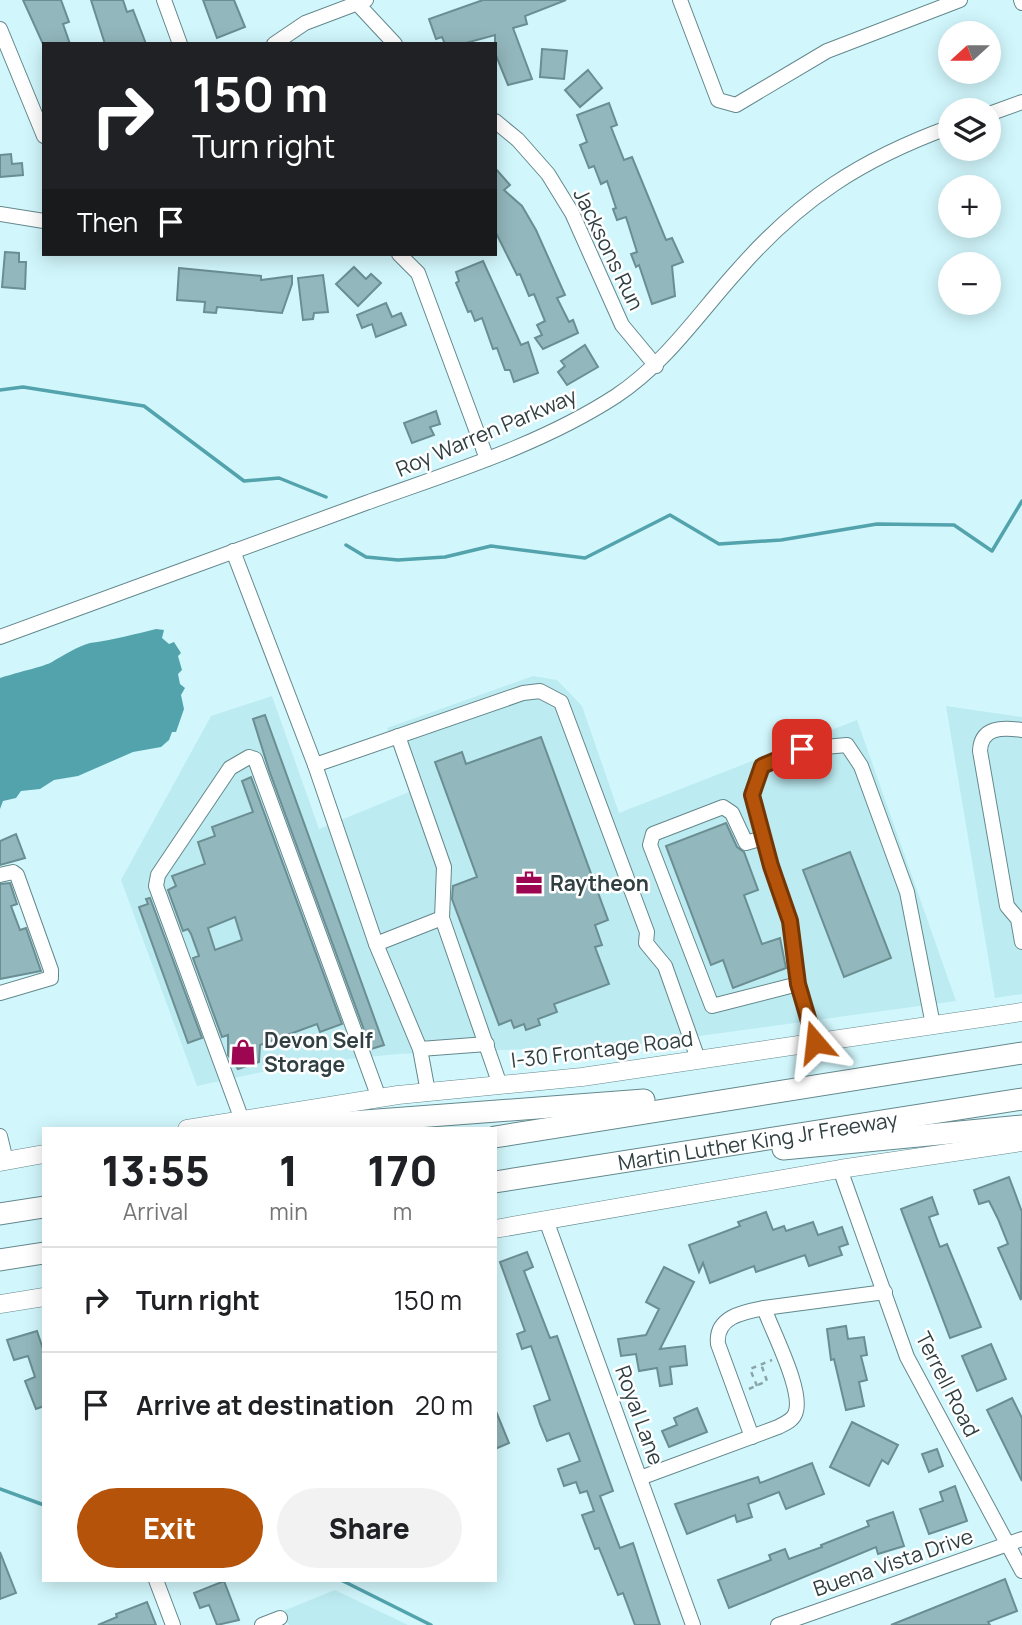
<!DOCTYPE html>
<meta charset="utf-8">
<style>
:root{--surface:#fff;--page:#f2f2f2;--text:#202124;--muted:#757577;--line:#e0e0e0;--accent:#b45309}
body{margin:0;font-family:Manrope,sans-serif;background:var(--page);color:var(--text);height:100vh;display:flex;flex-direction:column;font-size:26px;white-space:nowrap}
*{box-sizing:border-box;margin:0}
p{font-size:23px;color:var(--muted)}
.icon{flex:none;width:38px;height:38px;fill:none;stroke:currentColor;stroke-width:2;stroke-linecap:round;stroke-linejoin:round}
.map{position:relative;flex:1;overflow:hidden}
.drawer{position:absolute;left:42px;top:1127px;width:455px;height:455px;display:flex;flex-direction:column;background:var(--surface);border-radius:0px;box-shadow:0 4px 18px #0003}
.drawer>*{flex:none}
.banner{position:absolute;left:42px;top:42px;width:455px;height:214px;border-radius:0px;box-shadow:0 4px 18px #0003;background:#202124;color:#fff;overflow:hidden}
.needle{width:46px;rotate:249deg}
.buttons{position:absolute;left:938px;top:21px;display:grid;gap:14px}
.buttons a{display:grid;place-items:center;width:63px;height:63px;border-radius:50%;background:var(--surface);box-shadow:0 4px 18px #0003;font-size:35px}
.pin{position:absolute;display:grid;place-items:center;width:60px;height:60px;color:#fff;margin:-30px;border-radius:14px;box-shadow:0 4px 10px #0006}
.me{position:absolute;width:77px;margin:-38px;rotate:343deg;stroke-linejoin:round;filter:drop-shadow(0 0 5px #0008)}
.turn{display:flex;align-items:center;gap:24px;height:147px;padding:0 35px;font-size:32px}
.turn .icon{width:91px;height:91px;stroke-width:2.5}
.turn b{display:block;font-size:49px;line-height:60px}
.then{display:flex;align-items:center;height:66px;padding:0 35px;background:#0003;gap:14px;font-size:26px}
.eta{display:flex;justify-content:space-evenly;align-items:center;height:119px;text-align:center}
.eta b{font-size:42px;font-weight:800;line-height:49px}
.action{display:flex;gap:14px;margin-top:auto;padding:14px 35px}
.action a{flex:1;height:80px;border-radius:42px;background:var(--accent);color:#fff;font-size:28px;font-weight:800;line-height:80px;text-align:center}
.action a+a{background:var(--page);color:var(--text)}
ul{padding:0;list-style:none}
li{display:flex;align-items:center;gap:21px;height:105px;padding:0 35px;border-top:2px solid var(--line)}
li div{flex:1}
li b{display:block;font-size:26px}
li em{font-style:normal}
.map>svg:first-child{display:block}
.built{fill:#bcebf1}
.water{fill:#53a3ad}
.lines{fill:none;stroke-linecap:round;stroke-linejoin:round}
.stream{stroke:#53a3ad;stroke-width:3.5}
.building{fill:#92b7bc;stroke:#6a8e92;stroke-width:2;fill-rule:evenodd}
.minor-casing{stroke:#64888c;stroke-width:16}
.major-casing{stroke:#64888c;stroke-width:19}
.highway-casing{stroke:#64888c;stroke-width:23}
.path{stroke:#89a5a8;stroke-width:2.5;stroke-dasharray:5 5;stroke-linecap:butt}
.minor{stroke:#fff;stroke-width:14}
.major{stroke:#fff;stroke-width:18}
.highway{stroke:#fff;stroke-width:21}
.route-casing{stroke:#753606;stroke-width:18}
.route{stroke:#b45309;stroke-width:12}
.labels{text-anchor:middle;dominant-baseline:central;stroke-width:5;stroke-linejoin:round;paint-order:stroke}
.street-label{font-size:21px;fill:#303f41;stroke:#fff}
.poi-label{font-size:21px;font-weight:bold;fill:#303f41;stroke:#fff;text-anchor:start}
</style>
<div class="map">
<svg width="1022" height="1625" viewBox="0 0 1022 1625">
<rect width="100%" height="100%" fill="#d1f7fc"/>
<!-- built -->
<g class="built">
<polygon points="533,676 557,680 582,706 619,813 857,720 956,1001 633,1045 398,1054 299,1064 197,1086 121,880 211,716 272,696 319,829 409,792 387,728"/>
<polygon points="946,706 1022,717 1022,994 995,998"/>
<polygon points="335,1590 408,1625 289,1625 283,1611"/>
</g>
<!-- water -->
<path class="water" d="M156,629L164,630L162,638L169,644L174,642L181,653L178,656L182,670L178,674L180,684L185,688L181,695L184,709L176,732H172L169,740L161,747L133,752L78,776L54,780L40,789L21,791L16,798L3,801L0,809V678C11,674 46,666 52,662C62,656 78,646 90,643C114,640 135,634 156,629Z"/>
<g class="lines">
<!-- stream -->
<g class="stream">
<polyline points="0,390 23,387 144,406 244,481 279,478 326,497"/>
<polyline points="346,545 366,557 398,560 445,557 491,546 585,558 670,515 719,544 781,540 877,524 954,525 992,551 1022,501"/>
<polyline points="0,1489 44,1505"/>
<polyline points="341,1580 431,1625"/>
</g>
</g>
<!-- building -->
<g class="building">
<polygon points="23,0 61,0 69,22 63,24 70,44 43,44"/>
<polygon points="91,0 123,0 127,12 133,10 146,44 105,44"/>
<polygon points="203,0 234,0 245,27 217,38"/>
<polygon points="483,0 566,0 525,16 527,24 513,28 532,79 508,85 495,53 495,35 462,44 445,44 442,37 436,39 429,19"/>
<polygon points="542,49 567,51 564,79 540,77"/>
<polygon points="588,70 602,88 580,107 565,90"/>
<polygon points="609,103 617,125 611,127 624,160 632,157 666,240 672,238 683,262 672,266 675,296 652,304 639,265 636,267 631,254 637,252 626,217 617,220 613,209 616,208 607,181 601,184 594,166 589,168 580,145 587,142 577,115"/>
<polygon points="11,154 12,164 22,163 23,175 0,177 0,155"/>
<polygon points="495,168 510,185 504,190 522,206 536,230 565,295 557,298 569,322 573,320 578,333 543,349 535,338 542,335 537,325 545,321 534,294 529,296 520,274 517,275 495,231"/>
<polygon points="5,252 19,253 19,262 26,262 25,289 2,287"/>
<polygon points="483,261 521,345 528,342 538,373 514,382 510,370 505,370 497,348 493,349 482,318 475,321 471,311 468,312 456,283 459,281 456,272"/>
<polygon points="354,267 366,279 371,274 381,283 358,306 336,284"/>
<polygon points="179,268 261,276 261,280 292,276 292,284 282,313 217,307 216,313 204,312 205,302 177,300"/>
<polygon points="323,275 328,312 314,313 313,319 303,320 298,278"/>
<polygon points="386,303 392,317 401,313 406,325 376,337 372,324 362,328 357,315"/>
<polygon points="585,345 598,367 567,385 558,372 565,366 561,361"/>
<polygon points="436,411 440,424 430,427 434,435 412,443 404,423"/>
<polygon points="265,715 384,1045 371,1049 269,770 253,719"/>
<polygon points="541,737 608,920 595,925 602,945 595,947 609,984 554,1004 557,1012 538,1019 540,1025 526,1030 524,1024 514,1028 511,1020 499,1025 452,899 453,886 477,877 435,762 462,752 466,764"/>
<path d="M251,777L342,1024L320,1032L317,1024L260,1045L259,1062L238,1069L228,1055V1035L222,1037L193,958L199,956L191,934L188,929L183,931L168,890L176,886L172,876L205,864L198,842L215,836L212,827L253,812L242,781ZM235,917L242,940L215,950L208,928Z"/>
<polygon points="726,823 737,847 744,852 758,890 744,895 762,944 780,938 786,968 733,988 723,960 711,965 666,846"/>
<polygon points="16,834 25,858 0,865 0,841"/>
<polygon points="850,852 891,958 844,977 803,870"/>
<polygon points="10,883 17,904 11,906 20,930 26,928 41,971 0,979 0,884"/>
<polygon points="150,898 202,1038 188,1043 139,907 148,904 146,899"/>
<polygon points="1009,1177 1022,1212 1021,1300 998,1248 1008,1244 998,1219 989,1201 979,1204 974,1190"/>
<polygon points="932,1197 938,1214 929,1217 940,1247 947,1244 981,1327 950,1338 901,1209"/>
<polygon points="766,1212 773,1230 784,1226 786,1231 813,1222 818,1235 842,1227 848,1244 839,1247 842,1255 809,1266 805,1255 756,1272 754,1266 710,1283 703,1263 699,1272 689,1245 740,1226 738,1222"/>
<polygon points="527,1252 533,1267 524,1271 550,1338 557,1336 613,1491 600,1496 620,1548 633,1543 660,1625 635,1625 623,1593 618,1595 599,1548 595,1549 582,1515 594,1511 587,1491 580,1493 576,1482 564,1486 558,1469 580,1461 569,1433 547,1441 540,1424 534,1406 550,1400 531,1346 522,1349 517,1334 525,1331 500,1262"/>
<polygon points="664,1267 694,1282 660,1349 685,1346 687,1365 670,1367 672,1384 660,1386 657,1368 639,1371 636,1354 621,1356 618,1339 646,1335 659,1309 646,1302"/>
<polygon points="846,1326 848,1339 864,1337 867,1355 861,1356 867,1380 859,1382 864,1406 846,1410 834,1359 831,1360 827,1329"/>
<polygon points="37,1331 44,1352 44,1406 36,1409 25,1381 35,1377 28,1356 14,1360 7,1340"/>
<polygon points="991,1344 1006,1379 977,1391 962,1356"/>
<polygon points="1012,1398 1022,1418 1022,1481 987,1410"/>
<polygon points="697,1408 707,1432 669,1447 662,1431 677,1425 674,1418"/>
<polygon points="495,1409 509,1443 495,1449"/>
<polygon points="852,1422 898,1445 888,1464 882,1460 869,1486 830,1467"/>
<polygon points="937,1449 943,1466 929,1472 922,1454"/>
<polygon points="812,1463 824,1494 786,1509 779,1492 748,1504 752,1517 737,1522 735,1515 687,1534 675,1504 758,1477 760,1483"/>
<polygon points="955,1486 967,1521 929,1534 920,1509 943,1501 940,1492"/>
<polygon points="893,1512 904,1546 878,1554 876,1547 729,1608 718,1580 771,1560 769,1555 785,1549 789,1559 822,1547 821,1545 869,1526 867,1521"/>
<polygon points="0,1552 16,1593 0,1599"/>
<polygon points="1005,1579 1017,1611 988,1622 990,1625 891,1625"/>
<polygon points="224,1581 239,1620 217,1625 209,1605 200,1608 194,1593"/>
<polygon points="147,1602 156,1625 98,1625 117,1617 116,1614"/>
</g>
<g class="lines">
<!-- minor casing -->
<g class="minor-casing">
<g id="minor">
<polyline points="164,0 180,44"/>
<polyline points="354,0 395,44"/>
<polyline points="680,0 718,100 736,105 827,51 960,0"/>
<polyline points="1021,0 1022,3"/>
<polyline points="0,29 44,136"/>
<polyline points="274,44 305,23 366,0"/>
<polyline points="989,114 1022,102"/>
<polyline points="495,121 518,140 548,174 572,213 622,325 656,366"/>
<polyline points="0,214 44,221"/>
<polyline points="399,254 418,273 487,459"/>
<polyline points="233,551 315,765 523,693 540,691 561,702 647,932 646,943 665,966 698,1059"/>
<path d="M0,637C121,593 242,548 363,504C448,473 539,446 616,396C667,362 698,314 738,270C800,199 862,159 950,127"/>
<path d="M1022,730C1002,727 981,727 980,751L1007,906L1018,919L1022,942"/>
<polyline points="398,736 444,867 442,918 500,1085"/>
<polyline points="315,765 376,944 420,1049 428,1092"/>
<polyline points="763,838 746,843 732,813 723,807 653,834 650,845 712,1006 798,984"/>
<polyline points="0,875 13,872 17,875 51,970 51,978 0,993"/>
<polyline points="376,944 442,918"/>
<polyline points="815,1042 798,984 790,921 771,866 752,795 762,767 802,749 847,745 861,766 907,892 933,1025"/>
<polyline points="420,1049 487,1044"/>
<polyline points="242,1120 156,886 158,875 230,768 249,757 255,759 379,1098"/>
<polyline points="0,1136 6,1161"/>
<polyline points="840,1169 907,1357 1022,1571"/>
<polyline points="546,1220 693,1625"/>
<path d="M752,1437L718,1344C715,1317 743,1312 764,1308L885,1292"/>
<path d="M640,1478L778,1427C784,1424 792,1421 795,1414C805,1393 772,1331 764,1308"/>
<polyline points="156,1580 173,1625"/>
<polyline points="262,1625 280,1618"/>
<polyline points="778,1625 1022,1539"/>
</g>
</g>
<!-- major casing -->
<g class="major-casing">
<g id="major">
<polyline points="187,1129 398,1095 582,1077 1022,1012"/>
<polyline points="0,1162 44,1154"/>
<polyline points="495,1229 840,1169 1022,1142"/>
<polyline points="0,1304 44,1297"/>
</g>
</g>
<!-- highway casing -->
<g class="highway-casing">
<g id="highway">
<polyline points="258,1129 644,1100"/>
<polyline points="495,1137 1022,1053"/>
<polyline points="783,1149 1022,1126"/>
<path id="s1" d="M495,1182L1022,1099"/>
<polyline points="0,1214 44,1207"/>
<polyline points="0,1260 44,1253"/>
</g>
</g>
<!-- path -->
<g class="path">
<polyline points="757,1386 750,1369 772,1360"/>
<polyline points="749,1389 767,1381 761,1364"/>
</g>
<!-- minor -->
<use href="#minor" class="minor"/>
<!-- major -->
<use href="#major" class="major"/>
<!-- highway -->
<use href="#highway" class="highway"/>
</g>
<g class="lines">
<!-- route casing -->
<g class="route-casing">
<polyline id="route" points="802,749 762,766 752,795 771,866 790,921 798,984 815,1042"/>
</g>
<!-- route -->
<use href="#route" class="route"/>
</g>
<!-- icons -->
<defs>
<g id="office-bare" transform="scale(2.1)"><path d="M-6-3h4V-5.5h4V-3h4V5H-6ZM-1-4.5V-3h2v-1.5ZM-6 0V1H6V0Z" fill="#9d0651" stroke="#fff" stroke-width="2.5" paint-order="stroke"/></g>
<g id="shop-bare" transform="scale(2.1)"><path d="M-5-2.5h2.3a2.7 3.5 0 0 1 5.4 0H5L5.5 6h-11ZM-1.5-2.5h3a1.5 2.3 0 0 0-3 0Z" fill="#9d0651" stroke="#fff" stroke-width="2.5" paint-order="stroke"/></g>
</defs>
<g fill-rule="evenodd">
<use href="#office-bare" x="529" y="883"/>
<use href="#shop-bare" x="243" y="1052"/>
</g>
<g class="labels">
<!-- street labels -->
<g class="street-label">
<text transform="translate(609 249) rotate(64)">Jacksons Run</text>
<text transform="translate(486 432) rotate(-23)">Roy Warren Parkway</text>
<text transform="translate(602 1049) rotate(-7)">I-30 Frontage Road</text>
<text stroke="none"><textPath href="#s1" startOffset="266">Martin Luther King Jr Freeway</textPath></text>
<text transform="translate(948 1384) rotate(63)">Terrell Road</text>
<text transform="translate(640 1415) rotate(70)">Royal Lane</text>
<text transform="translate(893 1562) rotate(-19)">Buena Vista Drive</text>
</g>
<!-- poi labels -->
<g class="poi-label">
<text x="550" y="883">Raytheon</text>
<text x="264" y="1040">Devon Self<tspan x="264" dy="24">Storage</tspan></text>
</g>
</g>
</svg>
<div class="buttons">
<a><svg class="needle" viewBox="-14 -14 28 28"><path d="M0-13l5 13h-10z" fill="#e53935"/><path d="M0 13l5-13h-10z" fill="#757577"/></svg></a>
<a><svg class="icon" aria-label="layers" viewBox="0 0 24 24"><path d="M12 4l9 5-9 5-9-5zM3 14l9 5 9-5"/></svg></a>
<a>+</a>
<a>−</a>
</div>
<div class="pin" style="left:802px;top:749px;background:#d93025"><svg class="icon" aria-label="arrive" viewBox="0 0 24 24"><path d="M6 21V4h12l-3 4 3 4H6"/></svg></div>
<svg class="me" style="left:815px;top:1042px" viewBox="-20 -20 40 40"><path d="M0-17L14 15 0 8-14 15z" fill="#b45309" stroke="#fff" stroke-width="4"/></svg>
<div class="banner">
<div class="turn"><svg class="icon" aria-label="right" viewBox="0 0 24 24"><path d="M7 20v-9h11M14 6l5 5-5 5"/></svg><div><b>150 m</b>Turn right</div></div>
<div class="then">Then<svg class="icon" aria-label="arrive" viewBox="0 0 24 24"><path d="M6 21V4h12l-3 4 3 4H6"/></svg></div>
</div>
<section class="drawer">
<div class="eta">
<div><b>13:55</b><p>Arrival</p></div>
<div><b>1</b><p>min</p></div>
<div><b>170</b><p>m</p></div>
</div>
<ul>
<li><svg class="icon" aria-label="right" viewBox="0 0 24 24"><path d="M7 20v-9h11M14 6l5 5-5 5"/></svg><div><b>Turn right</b></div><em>150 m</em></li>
<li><svg class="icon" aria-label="arrive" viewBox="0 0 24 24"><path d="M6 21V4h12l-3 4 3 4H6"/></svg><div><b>Arrive at destination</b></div><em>20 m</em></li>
</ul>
<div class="action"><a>Exit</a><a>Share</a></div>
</section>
</div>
